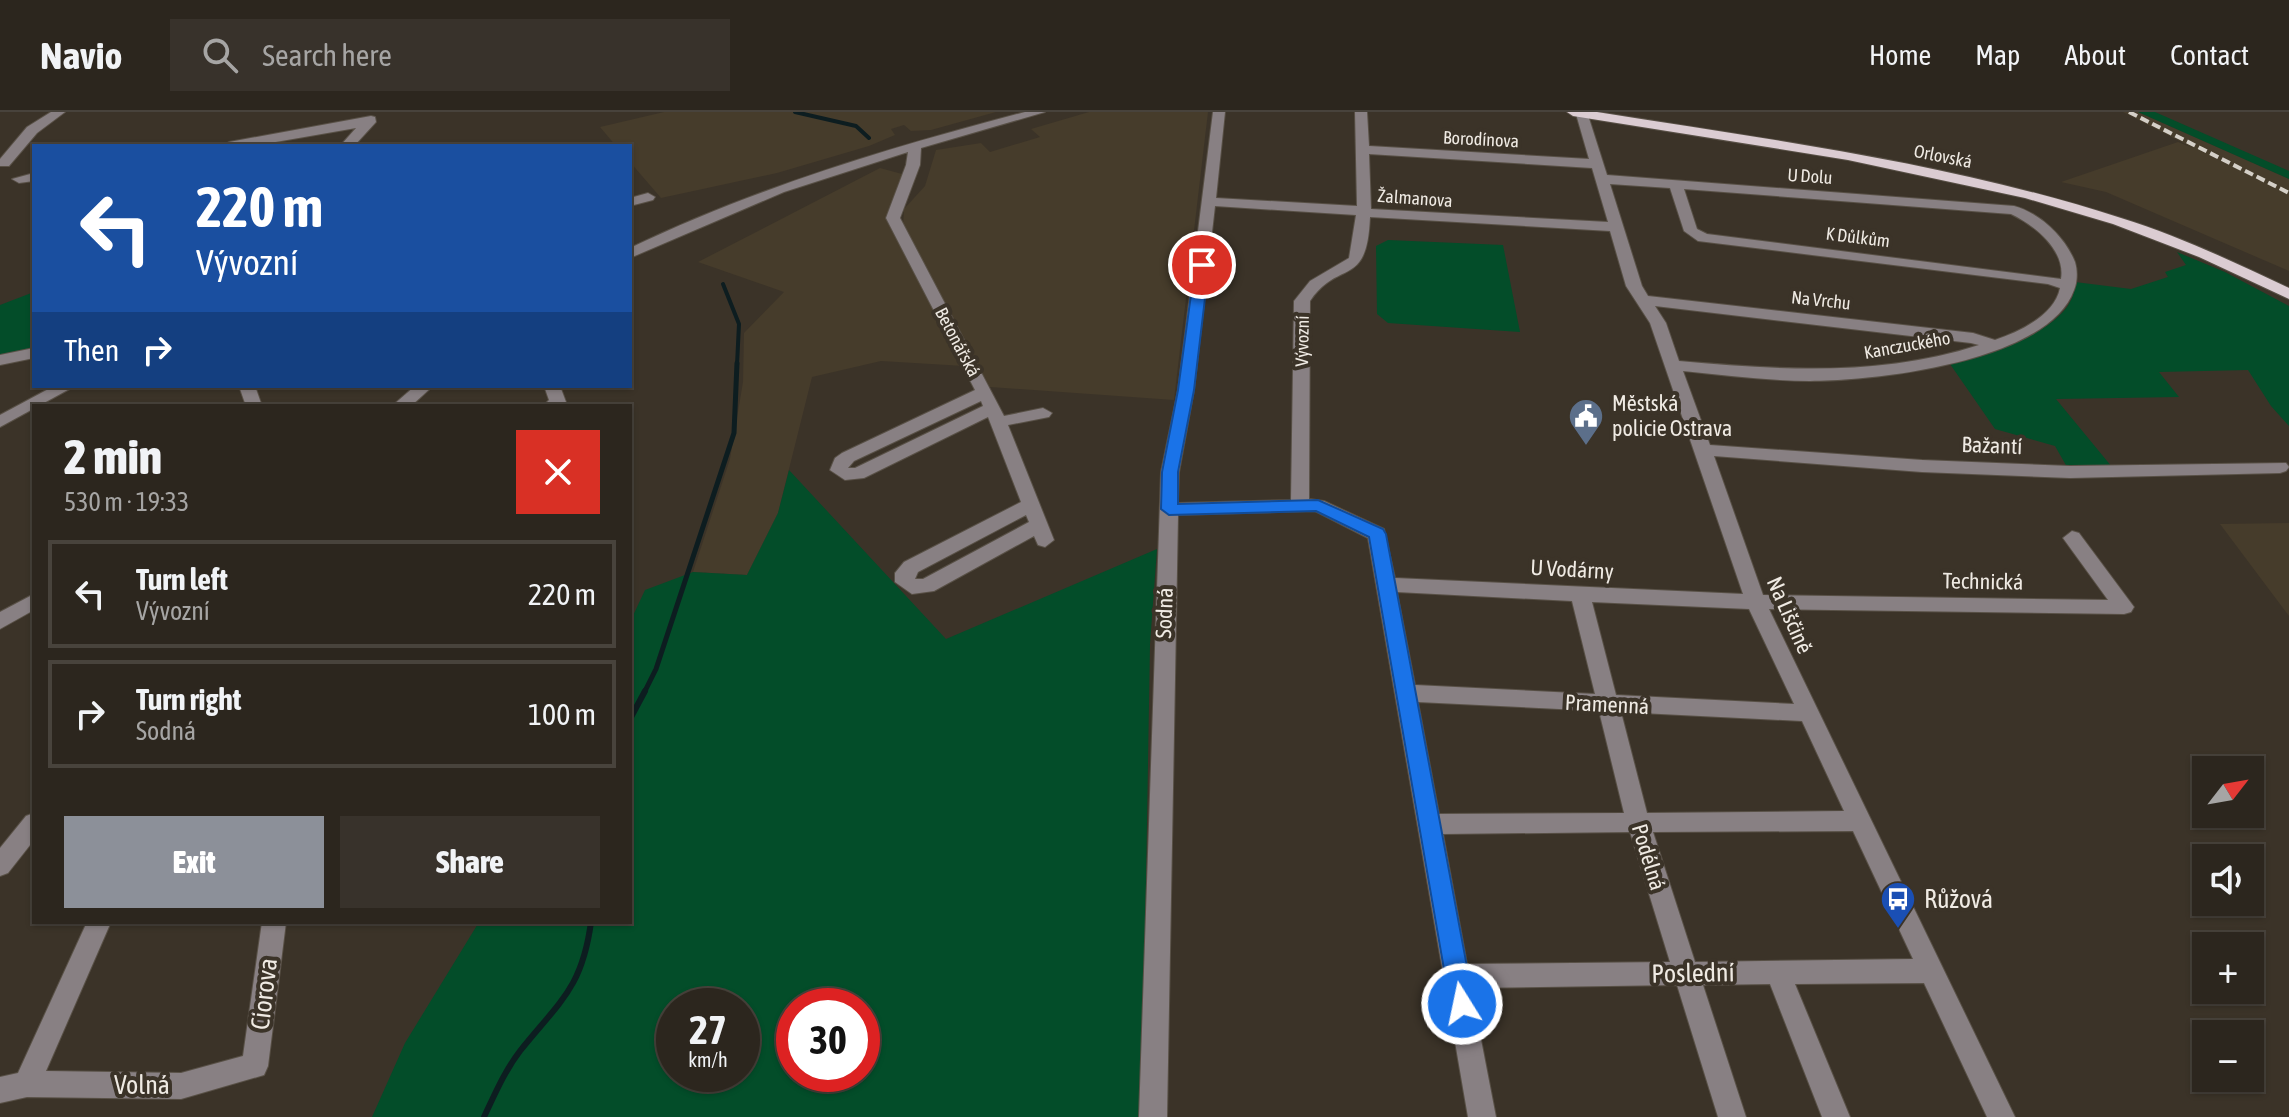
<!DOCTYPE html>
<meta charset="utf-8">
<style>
:root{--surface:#2c261e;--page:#38322b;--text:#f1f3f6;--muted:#a6a5a4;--line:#48433c;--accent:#8c9099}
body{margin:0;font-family:"Asap Condensed",sans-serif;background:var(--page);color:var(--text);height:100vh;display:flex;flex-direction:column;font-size:30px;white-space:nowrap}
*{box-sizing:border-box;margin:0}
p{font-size:26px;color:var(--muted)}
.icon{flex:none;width:44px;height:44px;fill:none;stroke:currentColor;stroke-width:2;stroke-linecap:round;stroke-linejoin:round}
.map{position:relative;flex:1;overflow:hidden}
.drawer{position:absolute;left:32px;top:292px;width:600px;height:520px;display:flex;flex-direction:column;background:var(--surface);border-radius:0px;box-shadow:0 2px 6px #0004,0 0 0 2px var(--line)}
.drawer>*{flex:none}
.banner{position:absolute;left:32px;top:32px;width:600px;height:244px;border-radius:0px;box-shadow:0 2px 6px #0004,0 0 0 2px var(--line);background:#1a4fa0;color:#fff;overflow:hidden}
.needle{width:52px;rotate:59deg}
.buttons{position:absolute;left:2192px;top:644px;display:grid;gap:16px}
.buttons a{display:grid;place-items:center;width:72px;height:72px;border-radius:0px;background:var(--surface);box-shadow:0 2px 6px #0004,0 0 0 2px var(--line);font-size:40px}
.speed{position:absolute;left:656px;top:876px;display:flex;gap:16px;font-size:40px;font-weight:700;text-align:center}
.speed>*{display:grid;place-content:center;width:104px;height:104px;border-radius:50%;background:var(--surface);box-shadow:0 2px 6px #0004,0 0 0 2px var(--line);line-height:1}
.speed small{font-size:20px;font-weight:400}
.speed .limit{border:12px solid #d22;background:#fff;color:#111}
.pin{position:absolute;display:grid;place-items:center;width:68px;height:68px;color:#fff;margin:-34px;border:4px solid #fff;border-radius:50%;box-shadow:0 2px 8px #0007}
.me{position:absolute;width:88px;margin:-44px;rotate:350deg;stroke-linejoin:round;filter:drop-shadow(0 0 6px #0008)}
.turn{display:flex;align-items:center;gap:28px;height:168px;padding:0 32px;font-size:36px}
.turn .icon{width:104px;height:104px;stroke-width:2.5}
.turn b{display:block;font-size:56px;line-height:68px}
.then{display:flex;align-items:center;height:76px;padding:0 32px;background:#0003;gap:16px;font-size:30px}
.round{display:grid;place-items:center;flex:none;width:84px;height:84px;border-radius:0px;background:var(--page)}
.headline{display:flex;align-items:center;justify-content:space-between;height:136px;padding:0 32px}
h1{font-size:48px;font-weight:800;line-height:60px}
.button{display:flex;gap:16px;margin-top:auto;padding:16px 32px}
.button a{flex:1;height:92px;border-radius:0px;background:var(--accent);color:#fff;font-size:32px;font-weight:800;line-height:92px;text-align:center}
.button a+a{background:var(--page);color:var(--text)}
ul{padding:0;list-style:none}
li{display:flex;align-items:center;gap:24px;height:108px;margin:0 16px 12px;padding:0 16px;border:4px solid var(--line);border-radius:0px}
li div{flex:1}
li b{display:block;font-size:30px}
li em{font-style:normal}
header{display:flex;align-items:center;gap:48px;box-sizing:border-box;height:112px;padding:0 40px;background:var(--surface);border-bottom:2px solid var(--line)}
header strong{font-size:38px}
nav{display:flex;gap:44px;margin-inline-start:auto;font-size:28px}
.search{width:560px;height:72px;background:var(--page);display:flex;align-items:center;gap:20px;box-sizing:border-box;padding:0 28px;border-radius:0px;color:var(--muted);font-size:30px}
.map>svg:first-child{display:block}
.built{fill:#463c2b}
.green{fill:#034d29;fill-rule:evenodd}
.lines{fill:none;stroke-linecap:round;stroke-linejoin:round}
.stream-far2{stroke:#0d1d20;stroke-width:4}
.stream-far1{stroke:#0d1d20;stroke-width:5}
.stream{stroke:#0d1d20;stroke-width:6}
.minor-casing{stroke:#585046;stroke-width:2}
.major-casing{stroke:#585046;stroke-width:2}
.minor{fill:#888083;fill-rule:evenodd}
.major{fill:#dbccd2;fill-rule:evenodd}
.rail{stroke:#d4cfc7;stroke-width:4;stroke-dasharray:9 4;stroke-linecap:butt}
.route{fill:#1a73e8;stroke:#114b97;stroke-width:2}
.labels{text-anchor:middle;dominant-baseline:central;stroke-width:8;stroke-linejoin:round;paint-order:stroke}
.far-street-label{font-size:18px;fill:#efeae3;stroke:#3b3328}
.poi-label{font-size:22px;fill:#efeae3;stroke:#3b3328;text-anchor:start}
.street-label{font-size:22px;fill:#efeae3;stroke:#3b3328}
.near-poi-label{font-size:26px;fill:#efeae3;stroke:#3b3328;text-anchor:start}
.near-street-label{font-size:26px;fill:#efeae3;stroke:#3b3328}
</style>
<header>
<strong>Navio</strong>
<div class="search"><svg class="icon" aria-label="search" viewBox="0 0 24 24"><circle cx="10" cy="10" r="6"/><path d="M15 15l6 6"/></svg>Search here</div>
<nav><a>Home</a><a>Map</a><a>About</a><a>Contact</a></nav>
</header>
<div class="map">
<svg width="2289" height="1005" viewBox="0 0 2289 1005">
<rect width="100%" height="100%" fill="#3b3328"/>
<!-- built -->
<g class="built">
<polygon points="664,0 996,0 931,18 911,19 904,13 891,17 895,23 869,34 777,61 661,86 630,50 630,34 616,34 600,15"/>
<polygon points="1089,0 1208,0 1174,288 990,275 903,115 904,97 925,74 936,38 981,31 990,40 1040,25 1031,17"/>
<polygon points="2123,0 2138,0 2289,67 2289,159 2106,80 2061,70 2178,30 2193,36"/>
<polygon points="880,56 902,62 886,108 964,254 881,249 812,265 778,401 747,463 693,460 730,347 743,270 744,221 784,180 698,150"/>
<polygon points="2289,411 2289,504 2220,412"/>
</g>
<!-- green -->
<g class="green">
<polygon points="2138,0 2155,0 2289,59 2289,67"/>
<polygon points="1388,128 1503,133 1520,220 1388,211 1377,202 1376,134"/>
<path d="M2177,140L2225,160L2289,194V314L2271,294L2248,258L2159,260L2179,285L2056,287L2112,355H2067L2055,334L1995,317L1950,252C1987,239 2076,220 2075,170L2131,177L2168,165L2165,160L2186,153Z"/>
<polygon points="34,180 34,236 0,243 0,193"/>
<path d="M789,358L946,527L1157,437L1150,532L1142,1005H372L405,931L479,810H630V510L645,478L693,460L747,463L778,401ZM674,894H742V962H674ZM794,894H862V962H794Z"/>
</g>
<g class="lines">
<!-- stream-far2 -->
<g class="stream-far2">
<polyline points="795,0 856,14 869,26"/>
<polyline points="723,172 739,212 737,253"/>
</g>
<!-- stream-far1 -->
<polyline class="stream-far1" points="644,581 656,557 734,321 737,251"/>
<!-- stream -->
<g class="stream">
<polyline points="630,607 645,579"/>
<path d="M484,1005C495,982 504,960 520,939C559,890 582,877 591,810"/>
</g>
<!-- minor casing -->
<g class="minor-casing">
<g id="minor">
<polygon points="51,0 65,0 37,21 9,54 0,54 0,47 27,15"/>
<path d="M1025,0H1045L921,36L920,53L900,106L1004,304L1043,296L1052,301L1049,305L1008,313L1054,428L1045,435L1038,433L1034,424L934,479L912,482L895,470V461L904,450L1021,390L988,305L864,366L845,368L830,358L835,346L842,341L975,278L886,106L906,53L908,40L784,80L630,146V136C757,75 889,36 1025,0ZM981,289L983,294L855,356H848L854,349ZM1026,403L1029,410L923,467H915L918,460Z"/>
<path d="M1213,0H1225L1216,86L1357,94L1355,0H1367L1369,34L1589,47L1576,2L1587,0L1607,63L2014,94C2040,101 2065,125 2075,150C2078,160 2077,171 2074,178C2049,249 1878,269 1810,269C1768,269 1725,263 1683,259L1710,333L1922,348L2070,354L2286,351L2289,355L2286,359L2280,361L2070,366L1922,360L1714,344L1763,483L2108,488L2063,426L2072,419L2079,421L2134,495L2131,500L2124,502L1769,497L2015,1005H1987L1924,871L1795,872L1850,1005H1822L1770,872L1703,873L1746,1005H1718L1677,873L1471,876L1496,1005H1468L1368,426L1315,399L1178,403L1167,1005H1139L1161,360L1178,278ZM1369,42L1592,56L1608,110L1371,97ZM1610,72L1670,76L1684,119L1698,129L2048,172L2060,176C2055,203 2019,220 1995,228L1973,221L1648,184L1642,174ZM1684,77L2011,102C2034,113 2066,138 2061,167L1707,122L1697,117ZM1215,94L1356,103L1349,146L1310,169L1294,189L1291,388L1178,391L1179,360L1194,278ZM1370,105L1610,119L1626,174L1650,211L1743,482L1395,466L1384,417L1324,389L1309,387L1310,189C1339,146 1367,178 1370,105ZM1655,194L1971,231L1979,233C1880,265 1781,258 1679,249L1666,211ZM1397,480L1572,489L1595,582L1415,573ZM1592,490L1749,497L1794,592L1616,583ZM1418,590L1599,599L1624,701L1439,702ZM1621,600L1802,609L1844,699L1647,701ZM1853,719L1913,847L1695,850L1653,720ZM1630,720L1670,850L1467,852L1443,722Z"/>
<polygon points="371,4 375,5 376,10 354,34 340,34 356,16 252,34 222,34 229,30"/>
<polygon points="34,61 34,69 19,71 12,67"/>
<polygon points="648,81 655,85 653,88 630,94 630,86"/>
<polygon points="34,236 34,246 0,253 0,243"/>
<polygon points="54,274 75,274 0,315 0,303"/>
<polygon points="239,274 255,274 262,294 246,294"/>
<polygon points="415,274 433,274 411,294 392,294"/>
<polygon points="544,274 560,274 566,290 564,294 543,294 549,288"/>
<polygon points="34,482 34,498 0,517 0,500"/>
<polygon points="34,701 34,728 8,761 0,764 0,736 26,704"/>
<polygon points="87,810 111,810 46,959 181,961 243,944 262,810 286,810 268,954 264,963 181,987 27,985 0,991 0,965 18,961"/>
</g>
</g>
<!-- major casing -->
<g class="major-casing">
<path id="major" d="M1567,0H1597C1773,28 1951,51 2121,106C2179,124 2234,150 2289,176V187L2199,145L2113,112L2025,86L1848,48L1573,4Z"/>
</g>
<!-- minor -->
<use href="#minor" class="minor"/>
<!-- major -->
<use href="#major" class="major"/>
<!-- rail -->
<polyline class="rail" points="2129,0 2289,81"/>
</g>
<!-- route -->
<polygon class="route" points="1202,149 1209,153 1194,278 1178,360 1178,392 1318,388 1383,417 1386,422 1474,892 1470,900 1462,903 1454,900 1450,892 1369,425 1316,399 1169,403 1161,397 1162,360 1178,278 1195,153"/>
<!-- icons -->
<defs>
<g id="civic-pin" transform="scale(1.8)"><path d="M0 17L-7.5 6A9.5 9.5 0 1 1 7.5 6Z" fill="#5c6f8a" stroke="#3b3328"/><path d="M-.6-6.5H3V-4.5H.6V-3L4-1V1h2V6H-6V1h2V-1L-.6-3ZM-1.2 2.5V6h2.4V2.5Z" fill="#fff"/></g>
<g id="bus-pin" transform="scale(1.8)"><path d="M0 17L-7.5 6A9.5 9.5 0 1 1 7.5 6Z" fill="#1a4fb4" stroke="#3b3328"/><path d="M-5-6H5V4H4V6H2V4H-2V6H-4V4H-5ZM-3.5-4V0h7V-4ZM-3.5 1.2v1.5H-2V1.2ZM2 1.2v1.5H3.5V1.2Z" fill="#fff"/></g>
</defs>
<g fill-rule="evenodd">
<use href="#civic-pin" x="1586" y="304"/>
<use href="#bus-pin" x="1898" y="787"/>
</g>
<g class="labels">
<!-- far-street labels -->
<g class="far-street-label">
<text transform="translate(1481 27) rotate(3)">Borodínova</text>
<text transform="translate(1943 44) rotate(11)">Orlovská</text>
<text transform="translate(1810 64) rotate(4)">U Dolu</text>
<text transform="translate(1415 86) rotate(4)">Žalmanova</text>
<text transform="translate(1858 125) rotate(7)">K Důlkům</text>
<text transform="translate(1821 188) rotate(6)">Na Vrchu</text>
<text transform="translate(1302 229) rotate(-89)">Vývozní</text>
<text transform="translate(958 230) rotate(62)">Betonářská</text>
<text transform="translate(1907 233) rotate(-10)">Kanczuckého</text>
</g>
<!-- poi labels -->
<g class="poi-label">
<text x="1612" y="291">Městská<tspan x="1612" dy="25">policie Ostrava</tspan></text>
</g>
<!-- street labels -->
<g class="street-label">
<text transform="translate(1992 333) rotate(2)">Bažantí</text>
<text transform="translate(1572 457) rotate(3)">U Vodárny</text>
<text transform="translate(1983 469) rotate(1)">Technická</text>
<text transform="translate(1164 501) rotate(-88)">Sodná</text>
<text transform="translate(1790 503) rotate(66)">Na Liščině</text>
<text transform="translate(1607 592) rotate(3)">Pramenná</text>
<text transform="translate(1649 745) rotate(73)">Podélná</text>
</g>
<!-- near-poi labels -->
<g class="near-poi-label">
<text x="1924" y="787">Růžová</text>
</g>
<!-- near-street labels -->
<g class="near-street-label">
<text transform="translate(1693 861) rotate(-1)">Poslední</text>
<text transform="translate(264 882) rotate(-83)">Ciorova</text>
<text x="142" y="973">Volná</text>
</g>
</g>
</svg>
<div class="buttons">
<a><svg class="needle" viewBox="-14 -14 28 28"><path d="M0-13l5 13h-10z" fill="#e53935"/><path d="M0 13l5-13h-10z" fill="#a6a5a4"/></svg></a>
<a><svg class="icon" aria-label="sound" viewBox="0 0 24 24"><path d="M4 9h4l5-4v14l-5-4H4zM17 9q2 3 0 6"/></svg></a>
<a>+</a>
<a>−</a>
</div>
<div class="speed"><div>27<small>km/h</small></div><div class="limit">30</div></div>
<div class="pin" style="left:1202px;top:153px;background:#d93025"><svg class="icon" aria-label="arrive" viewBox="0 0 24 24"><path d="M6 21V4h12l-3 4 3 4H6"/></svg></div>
<svg class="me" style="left:1462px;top:892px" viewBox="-20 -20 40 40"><circle r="17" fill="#1a73e8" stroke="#fff" stroke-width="3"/><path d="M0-11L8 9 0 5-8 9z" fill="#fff"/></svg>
<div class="banner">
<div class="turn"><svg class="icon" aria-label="left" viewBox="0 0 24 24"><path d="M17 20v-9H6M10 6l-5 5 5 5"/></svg><div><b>220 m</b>Vývozní</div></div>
<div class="then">Then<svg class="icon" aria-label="right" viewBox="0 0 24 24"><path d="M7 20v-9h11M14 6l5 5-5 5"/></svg></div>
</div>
<section class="drawer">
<div class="headline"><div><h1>2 min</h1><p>530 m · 19:33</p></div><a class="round" style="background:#d93025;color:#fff"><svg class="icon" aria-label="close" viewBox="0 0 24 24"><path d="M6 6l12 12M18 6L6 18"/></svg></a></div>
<ul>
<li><svg class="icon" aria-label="left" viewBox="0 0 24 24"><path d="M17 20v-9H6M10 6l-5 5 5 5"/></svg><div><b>Turn left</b><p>Vývozní</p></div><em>220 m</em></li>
<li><svg class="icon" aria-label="right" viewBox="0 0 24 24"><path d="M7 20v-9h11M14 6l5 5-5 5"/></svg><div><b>Turn right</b><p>Sodná</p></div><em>100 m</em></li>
</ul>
<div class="button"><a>Exit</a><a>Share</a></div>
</section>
</div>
